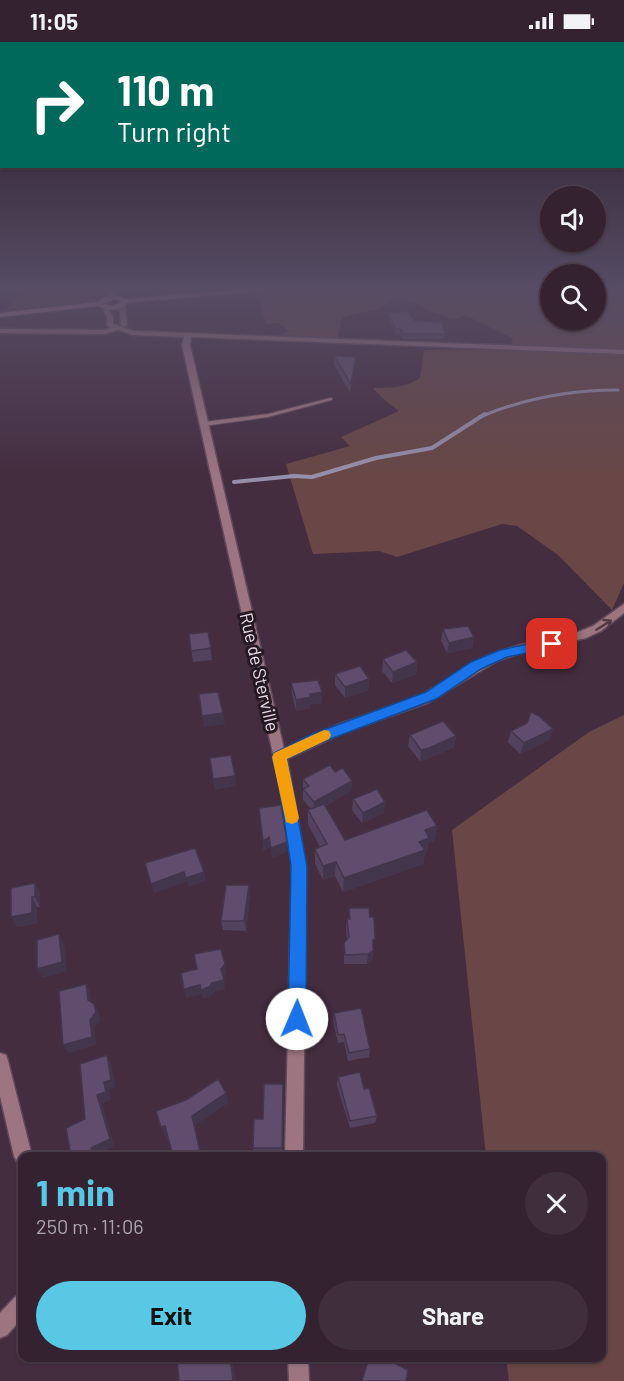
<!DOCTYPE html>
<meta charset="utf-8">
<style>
:root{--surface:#342230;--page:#3f2f3c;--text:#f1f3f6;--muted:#a9a4ab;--line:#4e3f4c;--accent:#59c8e4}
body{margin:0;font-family:Barlow,sans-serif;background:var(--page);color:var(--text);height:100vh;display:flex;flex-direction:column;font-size:22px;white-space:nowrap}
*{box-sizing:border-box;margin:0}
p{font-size:20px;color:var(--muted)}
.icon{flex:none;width:33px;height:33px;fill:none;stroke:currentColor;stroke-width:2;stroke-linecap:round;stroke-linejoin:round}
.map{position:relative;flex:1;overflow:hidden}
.panel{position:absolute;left:18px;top:1110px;width:588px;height:210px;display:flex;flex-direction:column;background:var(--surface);border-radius:12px;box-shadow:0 2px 4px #0004,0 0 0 2px var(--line)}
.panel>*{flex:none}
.hud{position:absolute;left:0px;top:0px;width:624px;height:126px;box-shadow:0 2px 4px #0004,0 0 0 2px var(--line);background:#00695c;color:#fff;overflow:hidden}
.fabs{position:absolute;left:540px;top:144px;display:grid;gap:12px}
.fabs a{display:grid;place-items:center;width:66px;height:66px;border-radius:50%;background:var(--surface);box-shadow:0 2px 4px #0004,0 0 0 2px var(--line);font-size:30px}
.pin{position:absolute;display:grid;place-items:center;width:51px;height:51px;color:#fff;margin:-26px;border-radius:12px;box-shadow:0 3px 9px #0006}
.me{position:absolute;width:66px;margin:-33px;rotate:1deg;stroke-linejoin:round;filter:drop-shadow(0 0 4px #0008)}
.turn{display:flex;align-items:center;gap:21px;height:126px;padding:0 18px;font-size:27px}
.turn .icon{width:78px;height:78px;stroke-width:2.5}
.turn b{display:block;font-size:42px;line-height:51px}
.round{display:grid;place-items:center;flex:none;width:63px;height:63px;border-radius:32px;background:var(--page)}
.summary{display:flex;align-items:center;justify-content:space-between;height:102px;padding:0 18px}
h1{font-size:36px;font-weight:700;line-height:45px;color:var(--accent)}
.action{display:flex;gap:12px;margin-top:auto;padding:12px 18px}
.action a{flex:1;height:69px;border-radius:36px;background:var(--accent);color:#111;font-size:24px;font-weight:700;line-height:69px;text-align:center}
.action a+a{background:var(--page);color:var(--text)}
.status{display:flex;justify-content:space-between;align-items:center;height:42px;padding:0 30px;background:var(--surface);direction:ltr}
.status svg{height:16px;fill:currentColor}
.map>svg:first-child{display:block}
.green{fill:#684746}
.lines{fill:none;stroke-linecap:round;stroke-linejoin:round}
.stream-far1{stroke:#968fab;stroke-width:3}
.stream{stroke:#968fab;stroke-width:4}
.service-casing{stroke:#60495b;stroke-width:2}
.minor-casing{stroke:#60495b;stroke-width:3}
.secondary-casing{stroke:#60495b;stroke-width:3}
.service{fill:#9c7580;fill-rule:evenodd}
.minor{fill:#9c7580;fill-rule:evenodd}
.secondary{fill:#d597aa;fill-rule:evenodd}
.wall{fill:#53425e}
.shaded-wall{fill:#43364c}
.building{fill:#604d6d;stroke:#43364c;stroke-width:1.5}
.oneway{stroke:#4f3943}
.route{fill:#1a73e8;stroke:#114b97;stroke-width:1.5}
.slow{fill:#f59e0b}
.labels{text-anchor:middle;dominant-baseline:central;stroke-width:6;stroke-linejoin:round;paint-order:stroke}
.street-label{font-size:18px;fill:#ebdbe7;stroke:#251922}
</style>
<div class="status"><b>11:05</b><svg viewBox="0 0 49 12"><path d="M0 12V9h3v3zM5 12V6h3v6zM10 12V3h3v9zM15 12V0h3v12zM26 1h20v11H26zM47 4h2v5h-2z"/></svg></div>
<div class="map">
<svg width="624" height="1339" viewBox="0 0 624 1339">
<rect width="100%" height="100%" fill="#452d40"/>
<!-- green -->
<g class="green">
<polygon points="58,245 104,245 103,251 92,260 6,268 19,253 61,248"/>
<path d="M324,245H550V278H596V245H624V541L612,568L558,513L517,484L502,482L397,515L379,509L313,512L286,422L350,404L341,395L399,369L382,356L373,346C390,346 406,346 420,336L424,308H513L512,296L465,273L453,278L398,255L378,267L342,275L338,296L280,293L289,289L278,281L266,282L256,250Z"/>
<polygon points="624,673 624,1339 509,1339 506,1316 602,1316 602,1114 486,1114 452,788 589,690"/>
</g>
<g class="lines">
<!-- stream-far1 -->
<path class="stream-far1" d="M482,374C526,356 570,348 618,348"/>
<!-- stream -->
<polyline class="stream" points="234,440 294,434 312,435 376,416 432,406 485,372"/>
<!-- service casing -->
<g class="service-casing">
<polygon id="service" points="330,356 332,356 332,358 268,375 204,384 201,382 204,380 268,372"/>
</g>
<!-- minor casing -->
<g class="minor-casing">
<g id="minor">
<polygon points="107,245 113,245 115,256 111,256"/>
<polygon points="122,261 125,263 127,283 124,285 121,283 119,263"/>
<polygon points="105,263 107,264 113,275 113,282 134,289 624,308 624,312 191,295 190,303 284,707 337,683 418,655 489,613 520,603 578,590 593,584 624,562 624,571 601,589 586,596 520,611 497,619 427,661 345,690 287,717 306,824 303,1114 285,1114 292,824 280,743 182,303 184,295 133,293 118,288 104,292 0,291 0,287 104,288 111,286 107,283 107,275 102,265"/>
<polygon points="0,1011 6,1013 8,1019 32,1114 22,1114 22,1123 17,1120 14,1114 0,1054"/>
<polygon points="22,1252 22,1276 7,1293 0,1296 0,1271 15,1255"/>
<polygon points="288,1316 308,1316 309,1339 289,1339"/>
</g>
</g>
<!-- secondary casing -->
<g class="secondary-casing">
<path id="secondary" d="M259,245H283L280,247L127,261C119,270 108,269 98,264L0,275V271L97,260C106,252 116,252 126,257ZM115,257L121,260L113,264L103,262Z"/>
</g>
<!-- service -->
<use href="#service" class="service"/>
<!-- minor -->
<use href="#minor" class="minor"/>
<!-- secondary -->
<use href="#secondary" class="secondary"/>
</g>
<!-- wall -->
<g class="wall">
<polygon points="388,271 415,279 445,292 444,297 403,297 399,292 396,292 388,275"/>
<polygon points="334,314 355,324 350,351 334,323"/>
<polygon points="443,587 474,595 472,606 447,611 441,598"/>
<polygon points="208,590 212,618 193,620 189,592"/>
<polygon points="383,617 417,620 416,632 392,641 382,629"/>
<polygon points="335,632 369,637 368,648 345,656 335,643"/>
<polygon points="291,641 322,650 322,661 311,662 311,666 296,669 292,652"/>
<polygon points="553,687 549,698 520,712 508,700 511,689"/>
<polygon points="410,693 456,694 454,705 427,717 420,719 408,704"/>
<polygon points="303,737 352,739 351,749 325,764 345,798 437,784 434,799 428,801 427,810 425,811 423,822 343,850 335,834 323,838 315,822 315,807 320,805 308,782 308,768 311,767 303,758"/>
<polygon points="353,757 384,771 362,781 352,768"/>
<polygon points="35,841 40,852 40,865 37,865 37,881 17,885"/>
<polygon points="250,853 246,889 223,888 221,879"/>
<polygon points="349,866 374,906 373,907 372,918 367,922 344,922 344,901 347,897 346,886 347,877 349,877"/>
<polygon points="334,971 370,1007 369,1015 348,1019 344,1000 338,1001 333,979"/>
<polygon points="338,1035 377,1074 375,1081 350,1086 337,1043"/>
<polygon points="283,1049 282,1113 254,1113 253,1106 263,1077"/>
</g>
<!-- shaded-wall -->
<g class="shaded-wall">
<polygon points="356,315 355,324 350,351 351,342"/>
<polygon points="474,595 472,606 447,611 449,601"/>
<polygon points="417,620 416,632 392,641 393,630"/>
<polygon points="369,637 368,648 345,656 345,645"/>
<polygon points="322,650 322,661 311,662 311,666 296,669 296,658 310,652"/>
<polygon points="223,671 225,682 204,685 202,674"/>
<polygon points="553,687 549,698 520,712 524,701"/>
<polygon points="456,694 454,705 427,717 420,719 421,708"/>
<polygon points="235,734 236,744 215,748 213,737"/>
<polygon points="352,739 351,749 314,770 314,760"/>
<polygon points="385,760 384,771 362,781 363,771"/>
<polygon points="437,784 434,799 428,801 427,810 425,811 423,822 343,850 344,836 419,800 425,788"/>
<polygon points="269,795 270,805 263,809 263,799"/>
<polygon points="287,800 287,810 272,816 271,806"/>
<polygon points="336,820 335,834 323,838 323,824"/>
<polygon points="184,830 186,840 154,851 151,842"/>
<polygon points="204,830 206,839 189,845 186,836"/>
<polygon points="35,841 40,852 40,865 35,855"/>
<polygon points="249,843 250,853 246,889 244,879"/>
<polygon points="32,855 37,865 37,881 17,885 11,875"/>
<polygon points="59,892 64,902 67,929 43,936 37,927"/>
<polygon points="373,909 372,918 367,922 368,912"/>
<polygon points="225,922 226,931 223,936 221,927"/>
<polygon points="224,938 225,947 214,950 211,954 203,957 202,952 186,956 184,947"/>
<polygon points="86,942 90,951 92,967 88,958"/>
<polygon points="94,962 99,971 100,979 94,986 96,1003 69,1011 63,1003 90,978"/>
<polygon points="107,1013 111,1021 116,1045 109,1048 111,1058 102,1061 114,1104 96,1113 96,1114 93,1114 91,1106 97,1053 104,1040"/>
<polygon points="226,1051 228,1061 195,1083 202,1114 201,1114 192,1074"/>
<polygon points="165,1084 169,1093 166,1095 161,1085"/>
<polygon points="230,1316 232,1316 236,1339 233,1339"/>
</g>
<!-- building -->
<g class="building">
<polygon points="408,269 415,279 442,280 445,292 404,292 400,287 396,287 388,271"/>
<polygon points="334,314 356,315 351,342"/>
<polygon points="468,584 474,595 449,601 443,587"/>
<polygon points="208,590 211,606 191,609 189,592"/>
<polygon points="406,608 417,620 393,630 383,617"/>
<polygon points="360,624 369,637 345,645 335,632"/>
<polygon points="318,638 322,650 310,652 311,655 296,658 291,641"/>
<polygon points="218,650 223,671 202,674 199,652"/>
<polygon points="531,670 539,674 553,687 524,701 511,689 527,681"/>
<polygon points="443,679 456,694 429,706 421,708 410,693"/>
<polygon points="231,713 235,734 213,737 210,716"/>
<polygon points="330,723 335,730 343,726 352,739 314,760 303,747 309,744 303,737"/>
<polygon points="377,747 385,760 363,771 353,757"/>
<polygon points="324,762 345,798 427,768 437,784 425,788 429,796 419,800 425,808 344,836 336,820 323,824 315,807 327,802 308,768"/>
<polygon points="281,763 287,800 271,806 269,795 263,799 259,766"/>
<polygon points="195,806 204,830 186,836 184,830 151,842 145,821"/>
<polygon points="35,841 35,855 32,855 32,871 11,875 11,846"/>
<polygon points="226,843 249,843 244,879 221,879"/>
<polygon points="349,866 369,866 370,875 374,875 375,897 373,898 373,909 368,912 345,913 344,901 349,895 347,877 350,877"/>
<polygon points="59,892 62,920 37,927 37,898"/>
<polygon points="221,907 225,922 221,927 224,938 212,941 209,945 201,948 200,943 184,947 181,931 197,927 194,912"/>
<polygon points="86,942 88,958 94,962 96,970 90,978 92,995 63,1003 59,949"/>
<polygon points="361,966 370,1007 349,1011 344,992 338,993 334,971"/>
<polygon points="107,1013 111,1038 104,1040 106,1050 97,1053 110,1097 91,1106 93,1114 71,1114 66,1086 85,1077 80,1022"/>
<polygon points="360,1030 364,1047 369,1046 377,1074 350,1079 338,1035"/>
<polygon points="218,1037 226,1051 192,1074 201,1114 173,1114 165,1084 161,1085 156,1069 186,1058"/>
<polygon points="264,1042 283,1042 282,1106 253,1106 254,1077 263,1077"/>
<polygon points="458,1110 461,1114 454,1114"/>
<polygon points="177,1316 230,1316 233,1339 179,1339"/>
<polygon points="369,1316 389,1316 388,1318 408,1328 406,1339 362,1339"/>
</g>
<!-- one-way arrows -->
<defs><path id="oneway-shaft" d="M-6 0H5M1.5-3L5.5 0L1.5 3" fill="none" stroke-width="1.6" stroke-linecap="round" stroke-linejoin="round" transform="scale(1.5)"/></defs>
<use class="oneway" href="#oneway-shaft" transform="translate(604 583) rotate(-32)"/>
<!-- sky -->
<linearGradient id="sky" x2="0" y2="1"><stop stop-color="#261923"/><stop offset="0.57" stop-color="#564c64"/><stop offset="1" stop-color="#564c64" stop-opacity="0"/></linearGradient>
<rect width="624" height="432" fill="url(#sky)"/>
<!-- route -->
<polygon class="route" points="552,597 557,599 559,602 557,605 507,615 481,627 436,657 320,701 287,717 307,824 306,977 304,983 297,986 291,983 288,977 291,824 279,743 272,715 274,711 310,693 426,650 471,620 500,608"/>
<!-- slow -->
<polygon class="slow" points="324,688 329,689 331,693 329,697 287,717 299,776 297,780 292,782 286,780 272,715 274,711"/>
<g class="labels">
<!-- street labels -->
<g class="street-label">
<text transform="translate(260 630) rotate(77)">Rue de Sterville</text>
</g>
</g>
</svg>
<div class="fabs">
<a><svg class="icon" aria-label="sound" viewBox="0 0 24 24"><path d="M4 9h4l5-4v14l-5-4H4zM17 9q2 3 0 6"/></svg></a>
<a><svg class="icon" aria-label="search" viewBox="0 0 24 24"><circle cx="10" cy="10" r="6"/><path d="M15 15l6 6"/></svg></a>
</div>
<div class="pin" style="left:552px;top:602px;background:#d93025"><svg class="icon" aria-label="arrive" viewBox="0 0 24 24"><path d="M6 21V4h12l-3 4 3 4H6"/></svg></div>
<svg class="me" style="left:297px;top:977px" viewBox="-20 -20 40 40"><circle r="19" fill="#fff"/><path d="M0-13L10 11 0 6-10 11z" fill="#1a73e8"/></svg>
<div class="hud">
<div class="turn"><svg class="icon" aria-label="right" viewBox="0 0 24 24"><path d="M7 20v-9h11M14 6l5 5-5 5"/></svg><div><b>110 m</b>Turn right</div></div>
</div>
<section class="panel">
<div class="summary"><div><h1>1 min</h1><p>250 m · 11:06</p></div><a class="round"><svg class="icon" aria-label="close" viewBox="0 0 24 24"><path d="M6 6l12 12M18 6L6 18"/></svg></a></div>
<div class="action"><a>Exit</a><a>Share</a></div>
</section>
</div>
